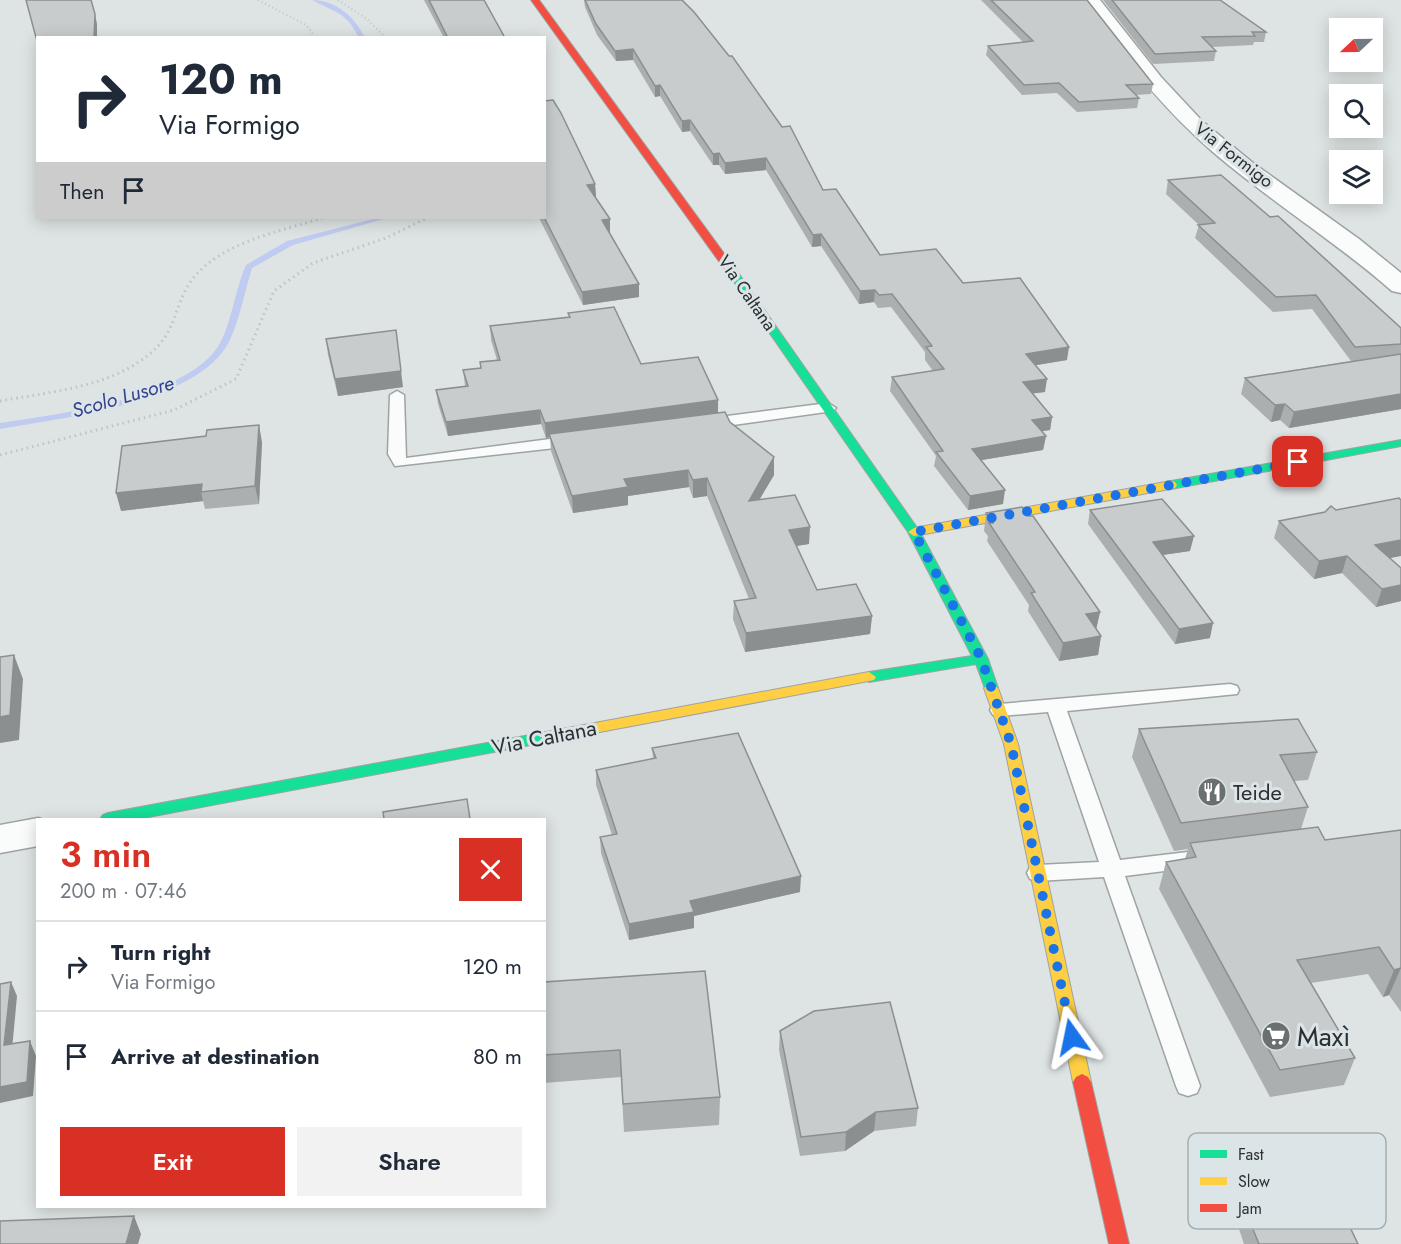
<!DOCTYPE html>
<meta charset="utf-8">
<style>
:root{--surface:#fff;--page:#f2f2f3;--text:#1f2937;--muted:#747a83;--line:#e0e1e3;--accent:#d93025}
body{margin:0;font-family:Jost,sans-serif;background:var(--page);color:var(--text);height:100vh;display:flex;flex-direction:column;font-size:22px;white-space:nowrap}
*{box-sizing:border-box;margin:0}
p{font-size:20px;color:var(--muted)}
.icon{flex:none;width:33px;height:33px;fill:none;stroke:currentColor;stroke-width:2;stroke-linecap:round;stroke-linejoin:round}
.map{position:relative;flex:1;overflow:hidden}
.sheet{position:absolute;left:36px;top:818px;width:510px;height:390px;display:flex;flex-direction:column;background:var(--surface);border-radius:0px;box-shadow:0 3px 15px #0003}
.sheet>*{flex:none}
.hud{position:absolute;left:36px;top:36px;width:510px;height:183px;border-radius:0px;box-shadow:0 3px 15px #0003;background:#fff;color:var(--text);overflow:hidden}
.needle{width:39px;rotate:248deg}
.tools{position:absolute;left:1329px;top:18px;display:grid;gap:12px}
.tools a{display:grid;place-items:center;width:54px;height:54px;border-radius:0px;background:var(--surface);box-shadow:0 3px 15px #0003;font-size:30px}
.pin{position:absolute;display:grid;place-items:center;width:51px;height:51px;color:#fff;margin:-26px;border-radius:12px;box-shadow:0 3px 9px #0006}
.me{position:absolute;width:66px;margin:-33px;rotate:348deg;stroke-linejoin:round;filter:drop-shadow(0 0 4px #0008)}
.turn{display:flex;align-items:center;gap:21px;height:126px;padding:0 24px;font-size:27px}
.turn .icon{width:78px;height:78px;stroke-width:2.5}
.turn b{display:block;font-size:42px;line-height:51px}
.then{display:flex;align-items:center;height:57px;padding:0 24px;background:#0003;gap:12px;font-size:22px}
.round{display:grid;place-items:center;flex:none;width:63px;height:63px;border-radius:0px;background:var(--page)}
.overview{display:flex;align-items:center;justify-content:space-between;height:102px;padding:0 24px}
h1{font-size:36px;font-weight:600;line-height:45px;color:var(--accent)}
.button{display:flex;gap:12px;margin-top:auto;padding:12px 24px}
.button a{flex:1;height:69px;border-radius:0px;background:var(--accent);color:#fff;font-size:24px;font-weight:600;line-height:69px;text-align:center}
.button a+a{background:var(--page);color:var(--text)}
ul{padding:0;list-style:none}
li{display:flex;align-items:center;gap:18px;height:90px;padding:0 24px;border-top:2px solid var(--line)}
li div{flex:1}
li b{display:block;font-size:22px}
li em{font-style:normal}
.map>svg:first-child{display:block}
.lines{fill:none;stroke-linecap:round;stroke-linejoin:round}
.stream{fill:#c0cbf1;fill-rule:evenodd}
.lane-casing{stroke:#9fa3a4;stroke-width:3}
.street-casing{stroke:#9fa3a4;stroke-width:3}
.fast-casing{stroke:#9fa3a4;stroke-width:2}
.slow-casing{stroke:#9fa3a4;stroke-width:2}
.jam-casing{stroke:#9fa3a4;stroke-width:2}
.path-far1{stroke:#c1c3c4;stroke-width:2;stroke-dasharray:1 3;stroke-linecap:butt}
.path{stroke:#c1c3c4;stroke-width:3;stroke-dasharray:1.5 4;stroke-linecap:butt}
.lane{fill:#fafbfb;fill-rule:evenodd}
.street{fill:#fafbfb;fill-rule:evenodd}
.fast{fill:#16e098;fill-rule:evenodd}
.slow{fill:#ffcf43;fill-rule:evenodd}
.jam{fill:#f24e42;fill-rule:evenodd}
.wall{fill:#acafaf}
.shaded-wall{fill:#8c8f8f}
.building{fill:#c8cccc;stroke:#8c8f8f;stroke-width:1.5}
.route{stroke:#1a73e8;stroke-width:10;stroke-dasharray:0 18}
.labels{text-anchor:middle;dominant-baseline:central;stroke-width:6;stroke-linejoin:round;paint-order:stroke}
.far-street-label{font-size:18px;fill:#2c3031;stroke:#dbe4e7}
.far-water-label{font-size:20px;font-style:italic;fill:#36418d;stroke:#dbe4e7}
.street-label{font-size:22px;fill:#2c3031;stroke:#dbe4e7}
.poi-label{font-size:22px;fill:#2c3031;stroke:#dbe4e7;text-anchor:start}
.near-poi-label{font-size:27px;fill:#2c3031;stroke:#dbe4e7;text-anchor:start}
.key{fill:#dbe4e7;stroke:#a6aeb0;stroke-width:1.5}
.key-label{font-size:16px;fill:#2c3031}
</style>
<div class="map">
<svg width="1401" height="1244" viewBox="0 0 1401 1244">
<rect width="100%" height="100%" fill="#dee3e4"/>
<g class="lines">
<!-- stream -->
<g class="stream">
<path d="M312,0C336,0 355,17 365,38H359C347,12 334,12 312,0Z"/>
<path d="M377,218H387L293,245L252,268C245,290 237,333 224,350C185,404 62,418 0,429V423C59,414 181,399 217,348C231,328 235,289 246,265L287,241Z"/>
</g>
<!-- lane casing -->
<g class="lane-casing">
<g id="lane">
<polygon points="397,391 404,395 406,458 573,436 581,441 573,446 395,466 388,454 390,395"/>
<polygon points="828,403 836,408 833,411 704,429 696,424 704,419"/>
<polygon points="1230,684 1237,686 1239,690 1237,694 1067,711 1120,860 1188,852 1196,854 1199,860 1196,866 1188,868 1125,876 1200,1086 1197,1093 1188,1096 1179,1093 1176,1086 1104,877 1038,881 1030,879 1027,873 1030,867 1038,865 1099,862 1048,712 1000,716 993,715 990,710 993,705 1000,704"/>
</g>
</g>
<!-- street casing -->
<g class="street-casing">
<g id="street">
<path d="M1082,0H1100L1161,77L1203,122L1253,163L1359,239L1401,273V293L1392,291C1335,241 1270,201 1213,152C1162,108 1120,55 1082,0Z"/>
<polygon points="38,818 41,819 38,819 38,846 0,853 0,825"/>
</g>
</g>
<!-- fast casing -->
<g class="fast-casing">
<g id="fast">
<polygon points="735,273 739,274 920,532 988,659 998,688 996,691 986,691 976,664 869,682 862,677 869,672 972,656 908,532 730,276"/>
<polygon points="1401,440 1401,446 1171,489 1165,485 1171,481"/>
<polygon points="584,725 589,726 591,730 589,734 138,819 100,819 103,815 108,813"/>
</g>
</g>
<!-- slow casing -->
<g class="slow-casing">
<g id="slow">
<polygon points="1171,481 1175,482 1177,485 1175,488 914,536 908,532 914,528"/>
<polygon points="869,672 876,677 874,680 584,735 579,734 577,730 579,726 584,725"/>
<polygon points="991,683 998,688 1018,744 1091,1082 1088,1087 1082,1090 1076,1087 1073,1082 1004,744 984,688"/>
</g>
</g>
<!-- jam casing -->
<g class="jam-casing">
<g id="jam">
<polygon points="531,0 539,0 739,274 739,278 731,278"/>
<polygon points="1082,1074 1088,1077 1091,1082 1129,1244 1109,1244 1073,1082 1076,1077"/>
</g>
</g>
<!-- path-far1 -->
<g class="path-far1">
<polyline points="258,0 306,25 316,38"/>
<polyline points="338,0 367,19 386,38"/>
</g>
<!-- path -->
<g class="path">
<path d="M0,401C48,392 107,388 147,356C173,336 172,318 185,291C209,244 278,232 323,218"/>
<polyline points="0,455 174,410 236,379 274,291 313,263 386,238 427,218"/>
</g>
<!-- lane -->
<use href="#lane" class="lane"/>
<!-- street -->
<use href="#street" class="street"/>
<!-- fast -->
<use href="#fast" class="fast"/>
<!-- slow -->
<use href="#slow" class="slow"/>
<!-- jam -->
<use href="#jam" class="jam"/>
</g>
<!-- wall -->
<g class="wall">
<polygon points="424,0 484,0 505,38 444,38"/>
<polygon points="584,0 682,0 823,190 880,255 963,283 1067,360 1036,365 1045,392 1033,393 1052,417 1050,430 1042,431 1046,436 1043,450 981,460 1003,504 968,510 934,466 936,456 890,391 892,377 933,371 925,360 925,352 891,307 878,308 874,302 859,304 821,246 812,247 766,170 725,174 719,165 713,165 690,131 682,132 660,96 655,97 633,60 616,61 597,35 585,7"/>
<polygon points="981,0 1087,0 1153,84 1151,94 1135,95 1139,98 1137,108 1077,112 1057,93 1022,95 986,55 988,46 1023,42"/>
<polygon points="1103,0 1220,0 1266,32 1264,42 1254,42 1253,45 1212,47 1216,51 1214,61 1153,64"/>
<polygon points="1168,180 1401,328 1401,409 1289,428 1280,420 1271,422 1241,394 1245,378 1351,361 1312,309 1273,312 1195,238 1199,225 1166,194"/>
<polygon points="595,184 596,197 595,197 610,232 609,232 639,284 639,297 583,305 539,218 544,218"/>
<polygon points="568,313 641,364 718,412 730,422 774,475 759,500 809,544 797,546 817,590 872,616 870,634 745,652 733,619 734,601 749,599 707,496 693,498 689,487 628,496 628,505 573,513 551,451 550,437 546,438 541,424 448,436 438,404 436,390 465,386 463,370 480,368 480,362 497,360 491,340 490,326 569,317"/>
<polygon points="326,339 403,387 338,396 328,355"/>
<polygon points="262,442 259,504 205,509 203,501 121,511"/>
<polygon points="1090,510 1190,551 1162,555 1210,638 1175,644 1088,524"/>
<polygon points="986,513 1100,612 1096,629 1101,636 1098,655 1059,661 1028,611 1029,605 987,541 988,536 984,531"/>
<polygon points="1279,521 1390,558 1401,568 1401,601 1376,607 1342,573 1314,579 1274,538"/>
<polygon points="1139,729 1317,752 1308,780 1294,781 1308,807 1301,829 1325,840 1401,830 1401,1012 1389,995 1383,997 1368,974 1311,983 1355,1058 1344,1085 1270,1097 1159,889 1166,862 1185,859 1188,849 1174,851 1132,757"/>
<polygon points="652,748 800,892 694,916 694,928 629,940 601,853 600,837 612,835 596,785 596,770 653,759"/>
<polygon points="544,982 720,1097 719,1125 624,1132 621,1077 544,1083"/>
<polygon points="780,1031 918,1108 916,1126 874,1131 845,1151 800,1156 779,1050"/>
<polygon points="1225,1147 1353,1222 1350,1229 1358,1244 1244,1244 1218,1166"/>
</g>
<!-- shaded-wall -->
<g class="shaded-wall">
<polygon points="95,14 97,24 97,38 94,38"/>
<polygon points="633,49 633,60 616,61 615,51"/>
<polygon points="660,85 660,96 655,97 655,86"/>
<polygon points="690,120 690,131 682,132 682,121"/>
<polygon points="719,153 719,165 713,165 713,154"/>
<polygon points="766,158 766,170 725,174 725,163"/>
<polygon points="595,184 596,197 587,198 587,185"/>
<polygon points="610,219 610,232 603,233 602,220"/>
<polygon points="821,234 821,246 812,247 813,235"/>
<polygon points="639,284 639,297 583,305 582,292"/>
<polygon points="875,290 874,302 859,304 860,291"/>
<polygon points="396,330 403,387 338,396 335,379"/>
<polygon points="1069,347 1067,360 1025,367 1026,354"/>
<polygon points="1047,379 1045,392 1021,395 1023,382"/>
<polygon points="1401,394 1401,409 1289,428 1294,412"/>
<polygon points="718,400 718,415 549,434 550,437 546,438 545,423"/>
<polygon points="1285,404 1280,420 1271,422 1275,405"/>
<polygon points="540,410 541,424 448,436 446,422"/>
<polygon points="1052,417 1050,430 1030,433 1032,420"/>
<polygon points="259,425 262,442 259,504 255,486"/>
<polygon points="1046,436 1043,450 970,462 972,449"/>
<polygon points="774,457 774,475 748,519 749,501"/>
<polygon points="688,470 689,487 628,496 628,505 573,513 572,496 624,479"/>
<polygon points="707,478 707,496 693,498 693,480"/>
<polygon points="202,484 201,492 203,501 121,511 116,493"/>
<polygon points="1005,490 1003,504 968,510 970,496"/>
<polygon points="810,527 809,544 789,547 789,530"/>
<polygon points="1194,536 1190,551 1149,557 1153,542"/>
<polygon points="1401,540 1401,556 1370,562 1375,545"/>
<polygon points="1347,556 1342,573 1314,579 1319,561"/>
<polygon points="1401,585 1401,601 1376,607 1382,589"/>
<polygon points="1100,612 1096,630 1086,614"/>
<polygon points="872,616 870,634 745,652 746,633"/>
<polygon points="1213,623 1210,638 1175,644 1179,629"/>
<polygon points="1101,636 1098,655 1059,661 1063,643"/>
<polygon points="14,655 23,679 19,740 0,743 0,717"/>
<polygon points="801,876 800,892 694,916 694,928 629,940 629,924 690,901"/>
<polygon points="1401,968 1389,995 1383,997 1394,970"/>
<polygon points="11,982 17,996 11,1060 4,1045"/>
<polygon points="30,1041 36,1056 33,1096 0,1103 0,1087"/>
<polygon points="876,1112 874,1131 845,1151 846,1132"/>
<polygon points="134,1216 141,1234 138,1244 126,1244"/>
</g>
<!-- building -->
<g class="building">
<polygon points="26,0 91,0 95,14 94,38 38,38 38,45"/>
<polygon points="429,0 484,0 505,38 448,38"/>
<polygon points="585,0 682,0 694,12 729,56 732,56 782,127 790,126 823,190 836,189 880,255 936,249 963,283 1020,278 1069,347 1026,354 1047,379 1023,382 1052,417 1032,420 1046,436 972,449 1005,490 970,496 936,452 943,451 892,377 944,369 926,347 932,346 892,294 879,295 875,290 860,291 821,234 813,235 766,158 725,163 719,153 713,154 690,120 682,121 660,85 655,86 633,49 615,51 596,24"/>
<polygon points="991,0 1087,0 1153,84 1126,85 1139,98 1079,102 1059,83 1024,85 988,46 1033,41"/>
<polygon points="1112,0 1220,0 1266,32 1252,32 1255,36 1202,37 1216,51 1155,54"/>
<polygon points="553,100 561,113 595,184 587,185 610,219 602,220 639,284 582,292 544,217 544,101"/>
<polygon points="1221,175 1270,217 1278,216 1401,328 1401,344 1355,347 1316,295 1276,297 1198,225 1215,223 1168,180"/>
<polygon points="614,307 641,364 698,357 718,400 545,423 540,410 446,422 436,390 468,386 463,370 481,368 480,362 500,360 490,326 570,317 568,313"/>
<polygon points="396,330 401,371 335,379 326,339"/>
<polygon points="1401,354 1401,394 1294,412 1285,404 1275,405 1245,378"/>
<polygon points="725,412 730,422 774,457 749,501 795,495 810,527 789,530 817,590 856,584 872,616 746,633 734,601 756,598 707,478 693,480 688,470 624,479 628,487 572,496 549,434"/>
<polygon points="259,425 255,486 201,492 202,484 116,493 122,446 206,436 207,430"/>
<polygon points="1399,498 1401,500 1401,540 1375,545 1401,568 1401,585 1382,589 1347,556 1319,561 1279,521 1325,512 1331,506 1336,510"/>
<polygon points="1162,499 1194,536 1153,542 1213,623 1179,629 1090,510"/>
<polygon points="1022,507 1029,516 1033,516 1100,612 1086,614 1101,636 1063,643 1031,593 1035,592 989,523 993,523 986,513"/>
<polygon points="14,655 10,715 0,717 0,657"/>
<polygon points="1298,719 1317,752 1280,755 1308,807 1181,823 1139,729"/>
<polygon points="738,733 801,876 690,901 694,912 629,924 600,837 617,834 596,770 656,758 652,748"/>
<polygon points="467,799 470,819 384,819 383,812"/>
<polygon points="1318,827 1325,840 1401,830 1401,968 1394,970 1379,947 1297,960 1355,1058 1280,1070 1166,862 1196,857 1190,843"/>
<polygon points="705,971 720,1097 623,1104 620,1050 544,1055 544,982"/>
<polygon points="11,982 4,1045 30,1041 27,1082 0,1087 0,984"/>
<polygon points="890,1002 918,1108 876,1112 846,1132 801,1137 780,1031 814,1011"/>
<polygon points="1322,1143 1353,1222 1348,1223 1358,1244 1259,1244 1252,1227 1225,1147"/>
<polygon points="134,1216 126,1244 0,1244 0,1221"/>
</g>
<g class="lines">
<!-- route -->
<polyline class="route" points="1072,1037 1011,744 981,658 914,532 1298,462"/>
</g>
<!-- icons -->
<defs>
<g id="restaurant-disc" transform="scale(1.5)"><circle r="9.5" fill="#6a6f70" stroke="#dbe4e7"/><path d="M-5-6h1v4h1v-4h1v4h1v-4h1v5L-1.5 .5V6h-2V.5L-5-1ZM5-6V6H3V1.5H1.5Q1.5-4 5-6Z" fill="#fff"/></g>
<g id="supermarket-disc" transform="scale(1.5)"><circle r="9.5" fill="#6a6f70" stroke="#dbe4e7"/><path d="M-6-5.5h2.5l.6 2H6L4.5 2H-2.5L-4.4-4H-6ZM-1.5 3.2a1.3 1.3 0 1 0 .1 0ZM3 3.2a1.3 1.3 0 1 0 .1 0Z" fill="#fff"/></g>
</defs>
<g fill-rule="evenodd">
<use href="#restaurant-disc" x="1212" y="792"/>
<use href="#supermarket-disc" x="1276" y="1036"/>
</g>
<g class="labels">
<!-- far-street labels -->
<g class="far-street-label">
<text transform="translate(1234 155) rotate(38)">Via Formigo</text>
<text transform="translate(747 293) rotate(55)">Via Caltana</text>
</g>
<!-- far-water labels -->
<g class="far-water-label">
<text transform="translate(123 397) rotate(-16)">Scolo Lusore</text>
</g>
<!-- street labels -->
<g class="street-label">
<text transform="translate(544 737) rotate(-11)">Via Caltana</text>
</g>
<!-- poi labels -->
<g class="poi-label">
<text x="1233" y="792">Teide</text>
</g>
<!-- near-poi labels -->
<g class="near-poi-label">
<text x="1297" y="1036">Maxì</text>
</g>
</g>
<!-- legend -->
<rect x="1188" y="1133" width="198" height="96" rx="9" class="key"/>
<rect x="1200" y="1150" width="27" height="8" fill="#16e098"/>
<rect x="1200" y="1177" width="27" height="8" fill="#ffcf43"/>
<rect x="1200" y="1204" width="27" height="8" fill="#f24e42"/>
<g class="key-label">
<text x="1238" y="1160">Fast</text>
<text x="1238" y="1187">Slow</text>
<text x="1238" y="1214">Jam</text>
</g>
</svg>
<div class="tools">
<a><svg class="needle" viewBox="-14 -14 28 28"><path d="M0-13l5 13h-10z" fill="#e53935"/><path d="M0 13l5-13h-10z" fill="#747a83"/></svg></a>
<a><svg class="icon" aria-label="search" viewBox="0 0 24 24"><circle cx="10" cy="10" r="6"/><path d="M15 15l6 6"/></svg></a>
<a><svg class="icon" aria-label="layers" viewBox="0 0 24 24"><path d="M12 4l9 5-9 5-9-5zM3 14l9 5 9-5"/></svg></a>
</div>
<div class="pin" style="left:1298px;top:462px;background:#d93025"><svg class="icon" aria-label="arrive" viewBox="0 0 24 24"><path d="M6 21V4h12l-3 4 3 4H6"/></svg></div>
<svg class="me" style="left:1072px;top:1037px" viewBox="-20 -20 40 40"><path d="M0-17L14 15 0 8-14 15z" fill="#1a73e8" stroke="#fff" stroke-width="4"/></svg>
<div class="hud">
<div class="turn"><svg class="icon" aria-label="right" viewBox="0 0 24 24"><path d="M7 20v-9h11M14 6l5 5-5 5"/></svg><div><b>120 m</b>Via Formigo</div></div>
<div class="then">Then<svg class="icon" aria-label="arrive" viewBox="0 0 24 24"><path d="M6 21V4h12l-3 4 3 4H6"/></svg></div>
</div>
<section class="sheet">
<div class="overview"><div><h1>3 min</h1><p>200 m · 07:46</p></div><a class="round" style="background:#d93025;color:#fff"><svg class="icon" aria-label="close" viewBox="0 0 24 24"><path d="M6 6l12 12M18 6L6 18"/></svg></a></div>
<ul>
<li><svg class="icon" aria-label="right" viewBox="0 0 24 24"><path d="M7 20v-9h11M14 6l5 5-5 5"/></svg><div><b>Turn right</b><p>Via Formigo</p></div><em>120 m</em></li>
<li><svg class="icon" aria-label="arrive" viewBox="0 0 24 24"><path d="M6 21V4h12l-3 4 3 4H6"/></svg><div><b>Arrive at destination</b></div><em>80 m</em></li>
</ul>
<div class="button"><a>Exit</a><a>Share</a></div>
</section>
</div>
